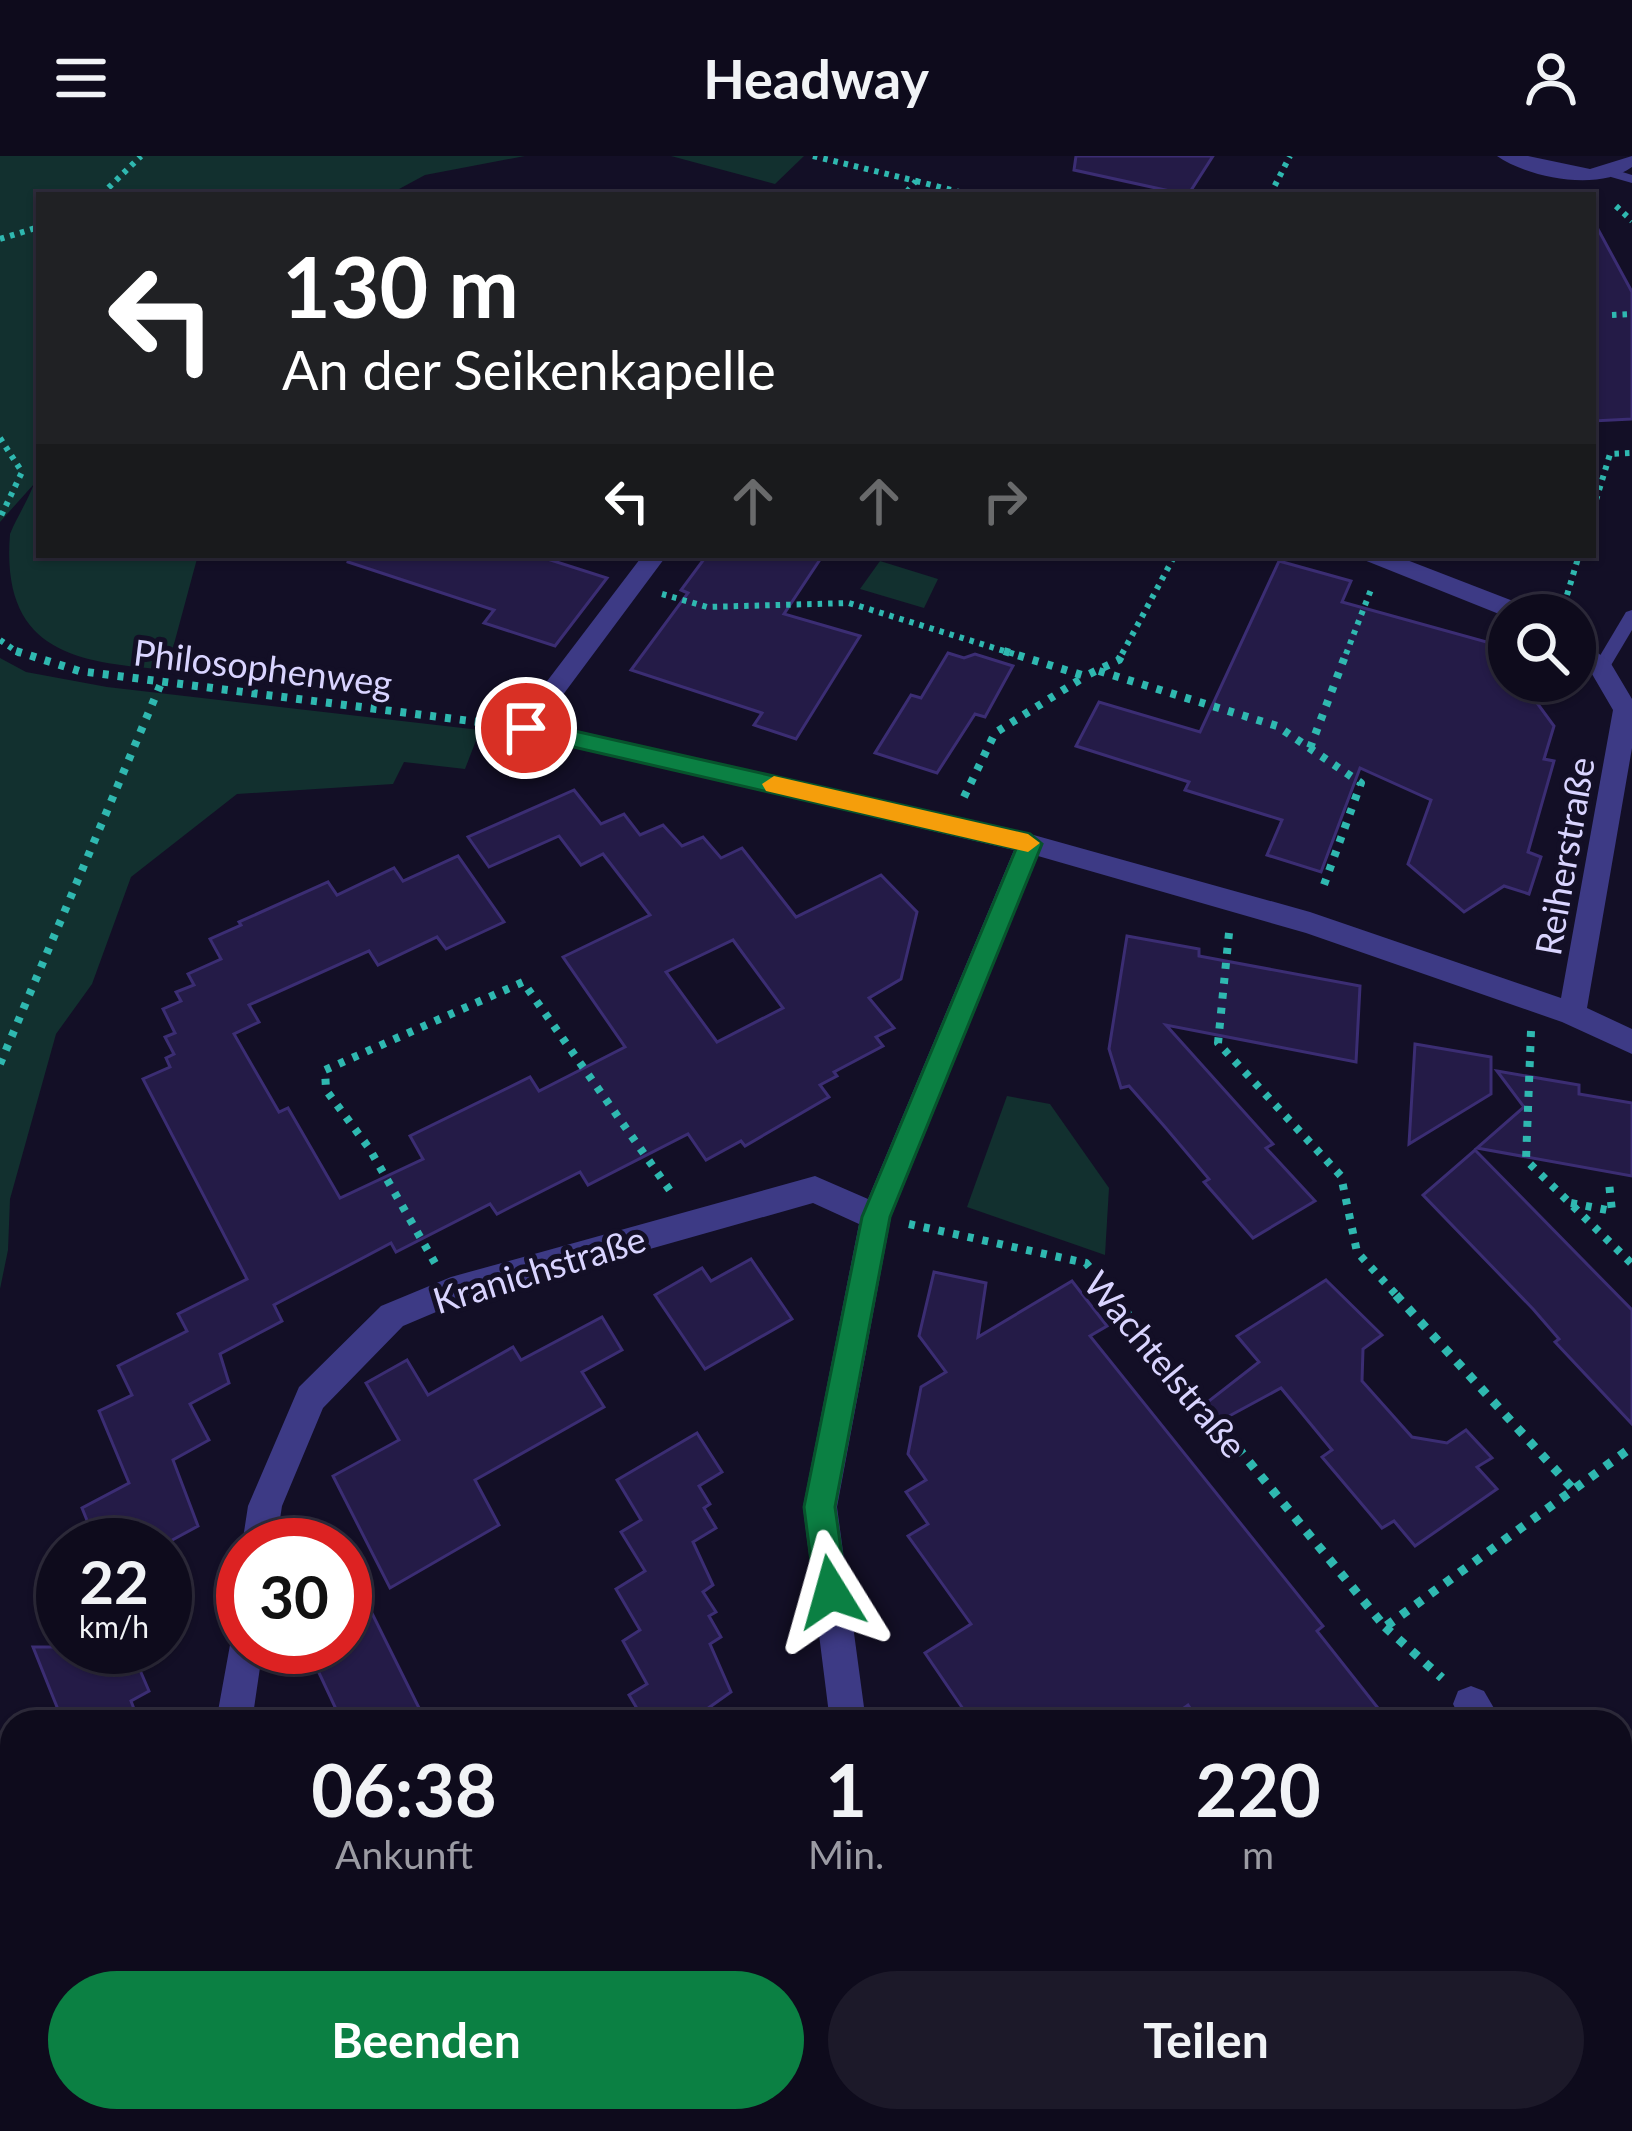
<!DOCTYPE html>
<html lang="de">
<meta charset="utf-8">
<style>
:root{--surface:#0e0b1c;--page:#1c1929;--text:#f1f3f6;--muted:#9b9ba3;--line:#2e2b3b;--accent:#0b8043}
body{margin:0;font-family:Lato,sans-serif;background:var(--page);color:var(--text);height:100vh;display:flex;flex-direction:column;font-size:45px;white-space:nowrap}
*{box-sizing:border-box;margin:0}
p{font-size:39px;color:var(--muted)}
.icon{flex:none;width:66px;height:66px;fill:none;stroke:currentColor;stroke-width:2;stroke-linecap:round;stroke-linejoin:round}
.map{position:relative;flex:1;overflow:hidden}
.side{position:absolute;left:0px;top:1554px;width:1632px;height:423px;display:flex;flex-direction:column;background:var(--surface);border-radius:36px 36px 0 0;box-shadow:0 3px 9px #0004,0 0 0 3px var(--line)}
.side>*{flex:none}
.hud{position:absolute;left:36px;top:36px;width:1560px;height:366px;border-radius:0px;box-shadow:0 3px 9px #0004,0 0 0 3px var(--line);background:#202124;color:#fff;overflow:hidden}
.controls{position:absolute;left:1488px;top:438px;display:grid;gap:24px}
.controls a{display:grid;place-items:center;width:108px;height:108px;border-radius:50%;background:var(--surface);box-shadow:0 3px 9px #0004,0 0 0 3px var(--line);font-size:60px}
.speed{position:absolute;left:36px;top:1362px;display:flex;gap:24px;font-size:60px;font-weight:700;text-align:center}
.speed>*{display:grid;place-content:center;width:156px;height:156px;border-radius:50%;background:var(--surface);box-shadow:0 3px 9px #0004,0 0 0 3px var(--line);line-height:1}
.speed small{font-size:30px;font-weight:400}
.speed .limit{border:18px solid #d22;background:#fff;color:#111}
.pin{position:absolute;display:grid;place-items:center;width:102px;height:102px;color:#fff;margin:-51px;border:6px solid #fff;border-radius:50%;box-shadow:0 3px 12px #0007}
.me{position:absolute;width:132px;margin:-66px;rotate:352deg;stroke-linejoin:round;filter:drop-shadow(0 0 9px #0008)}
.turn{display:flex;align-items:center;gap:42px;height:252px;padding:0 48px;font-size:54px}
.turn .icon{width:156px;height:156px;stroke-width:2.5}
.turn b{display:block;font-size:84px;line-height:102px}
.lanes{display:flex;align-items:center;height:114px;padding:0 48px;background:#0003;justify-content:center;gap:60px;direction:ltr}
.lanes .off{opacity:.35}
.eta{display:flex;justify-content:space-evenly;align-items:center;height:204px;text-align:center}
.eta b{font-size:72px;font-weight:700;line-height:84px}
.action{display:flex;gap:24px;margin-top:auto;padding:24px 48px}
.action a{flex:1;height:138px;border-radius:72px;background:var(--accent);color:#fff;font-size:48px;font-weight:700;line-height:138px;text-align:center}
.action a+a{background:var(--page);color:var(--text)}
header{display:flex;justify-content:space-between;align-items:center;height:156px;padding:0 48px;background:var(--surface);font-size:54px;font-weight:700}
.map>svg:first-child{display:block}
.green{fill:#12302f}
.building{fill:#241b47;stroke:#3b2d73;stroke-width:3;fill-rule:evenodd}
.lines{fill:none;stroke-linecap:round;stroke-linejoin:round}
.path-far2{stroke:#2fb8b0;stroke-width:6;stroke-dasharray:4.5 6;stroke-linecap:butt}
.path-far1{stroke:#2fb8b0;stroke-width:8;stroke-dasharray:6 9;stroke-linecap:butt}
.path{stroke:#2fb8b0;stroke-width:9;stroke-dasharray:8 10;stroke-linecap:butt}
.service{fill:#3d3a85;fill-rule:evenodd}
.minor{fill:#3d3a85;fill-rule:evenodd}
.route{fill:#0b8043;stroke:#07532c;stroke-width:3}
.slow{fill:#f59e0b}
.labels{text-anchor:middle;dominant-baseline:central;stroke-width:10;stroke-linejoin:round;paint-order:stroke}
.street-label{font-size:36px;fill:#d9d4ff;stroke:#130f26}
</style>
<header><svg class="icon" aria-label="menu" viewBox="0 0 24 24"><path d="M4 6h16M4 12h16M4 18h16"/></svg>Headway<svg class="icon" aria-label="person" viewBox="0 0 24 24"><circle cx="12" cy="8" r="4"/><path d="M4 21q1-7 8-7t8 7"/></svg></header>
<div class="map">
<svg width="1632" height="1975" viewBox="0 0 1632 1975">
<rect width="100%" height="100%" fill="#130f26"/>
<!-- green -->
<g class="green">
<path d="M0,0H525L425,19L388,39H39V399H198L167,514C83,506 0,501 10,378C17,361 27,346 34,328L0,366Z"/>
<polygon points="671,0 804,0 775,28"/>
<polygon points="880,405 938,423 924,452 860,433"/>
<polygon points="0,502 26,516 107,531 480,574 465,613 404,606 393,628 237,638 131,721 92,828 56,878 10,1043 8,1094 0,1133"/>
<polygon points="1007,940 1050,948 1109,1032 1105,1099 967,1051"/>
</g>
<!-- building -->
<g class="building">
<polygon points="1076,0 1213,0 1188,39 1074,14"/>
<polygon points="1593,64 1632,136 1632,263 1593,265"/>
<polygon points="350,399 535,399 607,422 555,490 484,467 494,454 348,406"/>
<polygon points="707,399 823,399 784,458 860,480 796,583 754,569 762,557 631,514 688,437 681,434"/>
<polygon points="1279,405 1351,425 1342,446 1494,488 1509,509 1509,525 1521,525 1554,570 1544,603 1554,605 1528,696 1541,701 1529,738 1504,730 1464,756 1408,708 1431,644 1360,612 1321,716 1267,699 1282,664 1185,634 1189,626 1076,590 1099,546 1200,576"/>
<polygon points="948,497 964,502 975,498 1013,510 985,561 975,558 937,617 875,597 911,539 921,542"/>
<path d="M574,634L601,668L624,658L640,679L663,669L682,690L703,681L721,702L742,692L796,761L881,719L917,756L901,823L869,842L894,872L876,881L883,890L834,916L837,920L820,929L829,941L745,990L741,985L706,1004L688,978L588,1029L580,1016L497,1058L490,1048L396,1096L391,1087L274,1149L282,1165L220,1198L229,1227L190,1248L209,1284L173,1304L198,1370L163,1389H97L82,1352L129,1327L99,1255L132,1239L118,1210L187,1175L178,1158L247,1123L143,923L170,911L166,902L174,898L165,881L175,877L163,853L181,845L176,836L194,829L188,818L221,803L210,783L241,769L239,766L328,726L337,739L394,712L403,725L458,700L504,766L446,793L437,781L378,809L369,795L249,849L259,866L234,878L279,956L288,952L340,1042L423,1003L410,980L530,921L539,935L625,891L563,801L650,759L603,698L581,709L559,680L489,711L468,681ZM733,784L783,852L717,886L666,816Z"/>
<polygon points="1127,780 1199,793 1199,800 1360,830 1356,906 1166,869 1273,988 1266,992 1315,1045 1253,1082 1204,1026 1209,1023 1165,971 1129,930 1121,932 1109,893"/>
<polygon points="1415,888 1491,901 1491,938 1409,988"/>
<polygon points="1497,915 1579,929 1579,938 1632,947 1632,1020 1477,992 1524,951"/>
<polygon points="1475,994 1632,1154 1632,1268 1555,1186 1559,1183 1533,1153 1423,1039"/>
<polygon points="751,1103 792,1163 705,1213 655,1139 702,1112 711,1125"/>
<polygon points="934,1116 986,1127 978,1181 1072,1125 1107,1170 1090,1180 1323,1470 1317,1475 1389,1566 1200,1566 1188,1549 1164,1566 972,1566 925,1497 971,1468 908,1380 928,1368 906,1336 926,1324 908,1298 921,1231 946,1216 919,1180"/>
<polygon points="1326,1124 1382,1179 1363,1193 1362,1225 1412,1281 1447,1287 1466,1274 1492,1302 1477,1311 1497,1333 1415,1390 1394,1365 1382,1372 1322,1301 1332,1294 1281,1232 1207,1272 1196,1255 1259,1206 1237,1180"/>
<polygon points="602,1161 622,1194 582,1216 604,1251 475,1324 499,1369 390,1432 333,1320 399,1284 366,1227 407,1204 428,1239 513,1191 521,1204"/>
<polygon points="697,1277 722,1316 699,1330 710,1348 704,1352 716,1372 693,1386 713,1429 703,1436 716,1456 709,1460 721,1481 710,1488 731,1536 707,1553 715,1566 645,1566 629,1539 647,1528 623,1485 640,1474 616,1433 645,1415 621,1376 641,1364 617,1324"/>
<polygon points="345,1403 426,1566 342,1566 313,1504 334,1491 345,1491"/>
<polygon points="33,1491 130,1491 149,1535 131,1545 139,1566 63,1566"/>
</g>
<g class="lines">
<!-- path-far2 -->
<g class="path-far2">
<polyline points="813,0 916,25 904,39"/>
<polyline points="916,25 971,39"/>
<polyline points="101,39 141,0"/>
<polyline points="1270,39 1290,0"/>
<polyline points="1616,50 1632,65"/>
<polyline points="0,83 39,71"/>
<polyline points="1612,159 1632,158"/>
<polyline points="0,282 22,316 0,362"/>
<polyline points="1593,354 1610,298 1632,297"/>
<polyline points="662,438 707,451 849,447 1014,498"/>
<polyline points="1561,459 1579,399"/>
<polyline points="0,484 20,498"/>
<polyline points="1122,498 1175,399"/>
<polyline points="1346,498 1372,431"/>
</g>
<!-- path-far1 -->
<g class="path-far1">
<polyline points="16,495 79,515 494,568"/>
<polyline points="1004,495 1085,520 1119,504 1124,495"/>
<polyline points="1099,515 1277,570 1361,627 1321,737"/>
<polyline points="1310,592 1347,495"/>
<polyline points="964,641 995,577 1084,521"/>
<polyline points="1229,777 1218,887 1341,1020 1357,1096 1399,1142"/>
<polyline points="1531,875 1526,1004 1632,1108"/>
<polyline points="0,908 162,525"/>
<polyline points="1571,1047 1612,1055 1609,1027"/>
<polyline points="909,1068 1086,1107 1115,1142"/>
<polyline points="435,1107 369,992 326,934 325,914 523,826 671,1036"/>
</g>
<!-- path -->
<g class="path">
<polyline points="1112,1139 1385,1471 1632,1291"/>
<polyline points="1396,1139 1573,1333"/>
<polyline points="1385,1471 1442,1522"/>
</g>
<!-- service -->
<g class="service">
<polygon points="1616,14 1632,19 1632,27 1611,21 1609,18"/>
<polygon points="1632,454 1632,474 1607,516 1595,516 1595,508 1626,456"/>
</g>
<!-- minor -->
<g class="minor">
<path d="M1497,0H1528L1590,13L1632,0V11C1598,36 1529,22 1497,0Z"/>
<polygon points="643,399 667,399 542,567 1030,678 1310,756 1561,842 1613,554 1592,518 1575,502 1575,480 1610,506 1632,543 1632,592 1587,852 1632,873 1632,898 1562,866 1306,777 1038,700 891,1061 837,1351 866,1566 830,1566 803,1351 859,1068 813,1047 455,1148 403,1170 323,1252 282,1350 276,1389 242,1389 248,1350 299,1231 381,1150 451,1121 815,1020 868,1043 1014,694 516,578 512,572 516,566"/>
<polygon points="1360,399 1394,399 1534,453 1537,459 1509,462 1364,404"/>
<polygon points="243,1474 243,1491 263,1491 252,1566 216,1566 232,1478"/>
<polygon points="1471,1530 1484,1535 1502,1566 1462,1566 1453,1548 1458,1535"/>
<polygon points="156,1965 198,1965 196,1975 154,1975"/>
<polygon points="1053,1965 1101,1965 1106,1975 1058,1975"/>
<polygon points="1257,1965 1300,1965 1295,1975 1252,1975"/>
</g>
</g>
<!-- route -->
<polygon class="route" points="526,564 1030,678 1042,688 890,1061 835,1351 847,1436 842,1447 831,1452 819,1447 815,1436 804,1351 862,1061 1016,693 517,578 514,572"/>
<!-- slow -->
<polygon class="slow" points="774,620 1028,678 1040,687 1028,696 766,635 762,628"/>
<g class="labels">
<!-- street labels -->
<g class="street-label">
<text transform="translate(263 511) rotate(7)">Philosophenweg</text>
<text transform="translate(1564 700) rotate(-80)">Reiherstraße</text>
<text transform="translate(539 1113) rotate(-17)">Kranichstraße</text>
<text transform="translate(1166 1208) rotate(50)">Wachtelstraße</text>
</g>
</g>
</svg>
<div class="controls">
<a><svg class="icon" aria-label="search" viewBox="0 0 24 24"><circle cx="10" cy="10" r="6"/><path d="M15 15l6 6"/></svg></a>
</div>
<div class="speed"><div>22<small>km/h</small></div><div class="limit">30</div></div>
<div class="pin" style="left:526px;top:572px;background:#d93025"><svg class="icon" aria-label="arrive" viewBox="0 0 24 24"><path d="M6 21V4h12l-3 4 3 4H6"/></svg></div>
<svg class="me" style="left:831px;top:1436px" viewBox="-20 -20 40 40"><path d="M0-17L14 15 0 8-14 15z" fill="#0b8043" stroke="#fff" stroke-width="4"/></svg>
<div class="hud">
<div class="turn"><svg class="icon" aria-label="left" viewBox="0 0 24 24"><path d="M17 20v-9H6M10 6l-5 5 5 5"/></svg><div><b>130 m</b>An der Seikenkapelle</div></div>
<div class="lanes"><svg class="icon" aria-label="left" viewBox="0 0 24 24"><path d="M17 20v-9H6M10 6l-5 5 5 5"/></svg><svg class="icon off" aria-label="ahead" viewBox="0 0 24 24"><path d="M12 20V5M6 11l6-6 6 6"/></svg><svg class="icon off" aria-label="ahead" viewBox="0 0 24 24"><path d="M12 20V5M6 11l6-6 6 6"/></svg><svg class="icon off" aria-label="right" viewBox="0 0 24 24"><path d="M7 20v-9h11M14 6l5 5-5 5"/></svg></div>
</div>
<section class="side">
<div class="eta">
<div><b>06:38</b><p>Ankunft</p></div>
<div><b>1</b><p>Min.</p></div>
<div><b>220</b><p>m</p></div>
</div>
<div class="action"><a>Beenden</a><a>Teilen</a></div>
</section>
</div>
